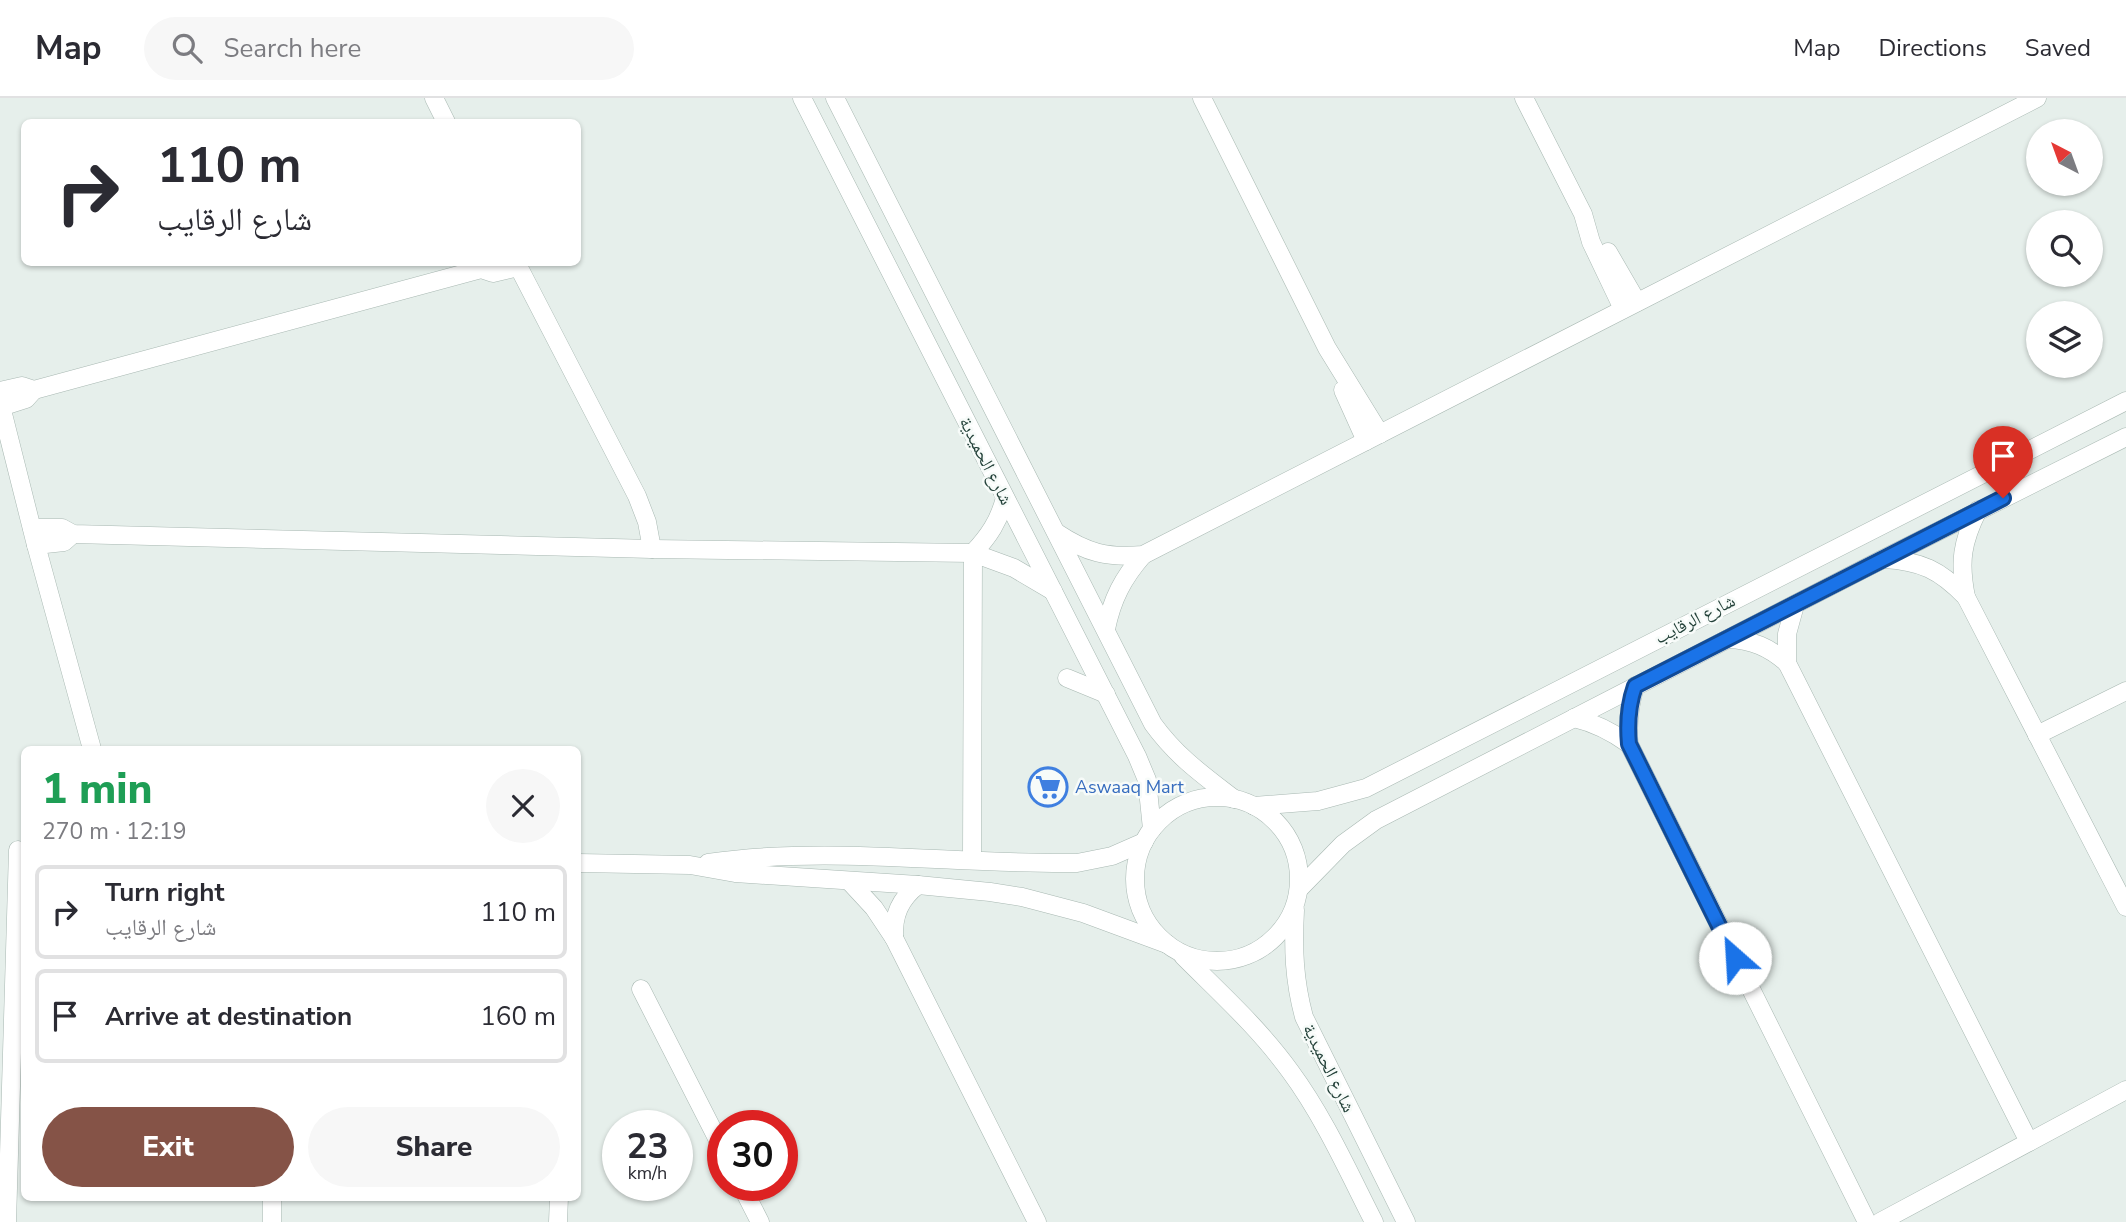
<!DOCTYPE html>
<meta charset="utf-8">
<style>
:root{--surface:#fff;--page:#f7f7f7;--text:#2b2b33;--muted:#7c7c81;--line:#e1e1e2;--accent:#855347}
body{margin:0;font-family:"Nunito Sans","Noto Naskh Arabic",sans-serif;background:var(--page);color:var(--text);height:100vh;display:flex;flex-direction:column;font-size:26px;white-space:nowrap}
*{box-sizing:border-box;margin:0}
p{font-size:23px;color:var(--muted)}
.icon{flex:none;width:38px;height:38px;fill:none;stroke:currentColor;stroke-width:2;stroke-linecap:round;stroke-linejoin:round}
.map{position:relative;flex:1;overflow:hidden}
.panel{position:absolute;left:21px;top:648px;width:560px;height:455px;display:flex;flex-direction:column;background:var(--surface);border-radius:10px;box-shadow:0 2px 5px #0004}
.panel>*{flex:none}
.banner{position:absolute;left:21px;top:21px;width:560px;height:147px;border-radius:10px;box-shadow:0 2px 5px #0004;background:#fff;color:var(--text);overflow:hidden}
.needle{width:46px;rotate:319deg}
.fabs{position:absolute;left:2026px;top:21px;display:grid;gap:14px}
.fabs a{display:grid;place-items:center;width:77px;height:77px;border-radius:50%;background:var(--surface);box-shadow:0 2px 5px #0004;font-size:35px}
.speed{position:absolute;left:602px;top:1012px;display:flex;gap:14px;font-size:35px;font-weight:700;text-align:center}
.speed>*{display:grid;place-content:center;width:91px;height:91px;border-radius:50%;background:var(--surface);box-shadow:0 2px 5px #0004;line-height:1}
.speed small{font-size:18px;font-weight:400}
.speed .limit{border:10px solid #d22;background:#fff;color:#111}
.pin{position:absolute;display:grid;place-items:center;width:60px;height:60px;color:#fff;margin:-72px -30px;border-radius:50% 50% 50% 0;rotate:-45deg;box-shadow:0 0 7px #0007}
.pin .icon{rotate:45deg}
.me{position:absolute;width:77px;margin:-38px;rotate:334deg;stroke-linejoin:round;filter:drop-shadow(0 0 5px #0008)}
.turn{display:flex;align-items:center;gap:24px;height:147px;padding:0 21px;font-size:32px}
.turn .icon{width:91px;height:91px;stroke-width:2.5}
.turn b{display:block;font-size:49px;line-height:60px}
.round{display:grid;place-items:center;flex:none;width:74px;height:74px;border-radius:37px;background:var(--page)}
.head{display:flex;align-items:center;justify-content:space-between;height:119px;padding:0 21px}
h1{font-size:42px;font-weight:800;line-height:52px;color:#1e9e55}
.action{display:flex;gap:14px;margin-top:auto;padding:14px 21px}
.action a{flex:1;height:80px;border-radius:42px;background:var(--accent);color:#fff;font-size:28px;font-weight:800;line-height:80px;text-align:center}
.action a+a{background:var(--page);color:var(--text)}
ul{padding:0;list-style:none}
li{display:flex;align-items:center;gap:21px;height:94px;margin:0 14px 10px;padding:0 7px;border:4px solid var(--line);border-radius:10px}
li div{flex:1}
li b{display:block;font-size:26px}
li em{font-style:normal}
header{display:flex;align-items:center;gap:42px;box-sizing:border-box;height:98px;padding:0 35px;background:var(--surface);border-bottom:2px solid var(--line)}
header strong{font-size:33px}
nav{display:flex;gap:38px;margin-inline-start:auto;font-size:24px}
.search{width:490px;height:63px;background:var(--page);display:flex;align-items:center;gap:18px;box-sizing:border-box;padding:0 24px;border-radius:38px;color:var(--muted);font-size:26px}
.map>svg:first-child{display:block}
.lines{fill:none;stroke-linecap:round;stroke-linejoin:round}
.minor-casing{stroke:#a8b8b2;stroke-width:19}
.minor{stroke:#fff;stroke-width:18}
.route-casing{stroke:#114b97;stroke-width:18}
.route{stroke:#1a73e8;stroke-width:12}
.labels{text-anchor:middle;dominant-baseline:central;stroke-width:5;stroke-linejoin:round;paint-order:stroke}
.street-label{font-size:18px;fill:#24423a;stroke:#f7fbf9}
.shop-label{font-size:18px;fill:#366cbe;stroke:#f7fbf9;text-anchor:start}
</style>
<header>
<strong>Map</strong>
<div class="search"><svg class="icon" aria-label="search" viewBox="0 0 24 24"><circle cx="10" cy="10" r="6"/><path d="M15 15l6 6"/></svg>Search here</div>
<nav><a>Map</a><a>Directions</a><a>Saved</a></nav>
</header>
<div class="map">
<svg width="2126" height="1124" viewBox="0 0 2126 1124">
<rect width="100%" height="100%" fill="#e6efeb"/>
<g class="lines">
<!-- minor casing -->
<g class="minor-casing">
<g id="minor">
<polyline points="434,0 446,24"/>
<polyline points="802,0 1137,658 1147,682 1152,731"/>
<path d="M835,0L1153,626C1177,659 1203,677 1234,701"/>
<polyline points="1202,0 1327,250 1380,336"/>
<polyline points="1524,0 1583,116 1591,144 1623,211"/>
<polyline points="1608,154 1637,204"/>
<polyline points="516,164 637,398 647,424 652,451"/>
<polyline points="1343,292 1366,343"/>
<polyline points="0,293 22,288 34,292 481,171 493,175 518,169"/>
<polyline points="0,304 36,447 92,651"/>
<polyline points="1,309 26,301 34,292"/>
<path d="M1978,412C1962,444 1959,464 1966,499L2126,809"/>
<polyline points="32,430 62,430 73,436 652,451 973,455 1014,470 1053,493"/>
<path d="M1057,435C1087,455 1107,460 1143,457L2037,0"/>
<polyline points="36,447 64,444 73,436"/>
<path d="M1884,461C1921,463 1940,472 1966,499"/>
<polyline points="1795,507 1787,536 1787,565 2029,1044"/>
<path d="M1106,531C1112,501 1123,480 1143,457"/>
<path d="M1728,541C1752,542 1769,549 1787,565"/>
<polyline points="1067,580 1106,596"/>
<path d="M1635,588C1629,609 1627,625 1629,646L1867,1124"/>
<path d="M1574,620C1595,625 1611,633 1629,646"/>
<polyline points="2037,637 2126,593"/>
<circle cx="1217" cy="781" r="82"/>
<polyline points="1254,708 1318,703 1366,690 2126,303"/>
<path d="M972,761L973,455C989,438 999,423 1005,400"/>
<polyline points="578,765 690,767 735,775 918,787 990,794 1022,799 1083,815 1167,846"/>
<path d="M708,765C830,747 955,767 1077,765L1112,758L1144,744"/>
<polyline points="849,783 874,810 894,840 1037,1124"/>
<polyline points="1299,791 1343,746 1376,722 1883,461 2126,339"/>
<path d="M1295,812C1293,851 1294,882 1304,919L1406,1124"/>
<path d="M894,840C893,817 900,801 918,787"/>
<path d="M1183,858C1220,895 1259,930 1290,973C1324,1019 1348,1073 1374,1124"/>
<polyline points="641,891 723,1052"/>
<polyline points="741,1087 760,1124"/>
<polyline points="7,1124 18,752"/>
<polyline points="272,1124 272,1099"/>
<polyline points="558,1124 559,1099"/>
<polyline points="1880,1124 2126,992"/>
</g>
</g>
<!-- minor -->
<use href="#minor" class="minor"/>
</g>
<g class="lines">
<!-- route casing -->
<g class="route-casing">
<path id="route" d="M1735,860L1629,646C1627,625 1628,608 1635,588L2003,400"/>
</g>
<!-- route -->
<use href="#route" class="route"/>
</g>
<!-- icons -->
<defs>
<g id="supermarket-ring" transform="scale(2.0125)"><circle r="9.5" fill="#f7fbf9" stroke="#3f7fe0" stroke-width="1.5"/><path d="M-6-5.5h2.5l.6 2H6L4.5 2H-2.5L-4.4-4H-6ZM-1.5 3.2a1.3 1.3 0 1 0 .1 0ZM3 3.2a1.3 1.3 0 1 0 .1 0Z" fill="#3f7fe0"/></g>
</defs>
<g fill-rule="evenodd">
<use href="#supermarket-ring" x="1048" y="689"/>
</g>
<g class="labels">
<!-- street labels -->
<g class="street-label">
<text transform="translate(986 363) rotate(63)">شارع الحميدية</text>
<text transform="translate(1695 521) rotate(-27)">شارع الرقايب</text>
<text transform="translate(1329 970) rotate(64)">شارع الحميدية</text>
</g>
<!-- shop labels -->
<g class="shop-label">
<text x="1075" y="689">Aswaaq Mart</text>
</g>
</g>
</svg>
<div class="fabs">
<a><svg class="needle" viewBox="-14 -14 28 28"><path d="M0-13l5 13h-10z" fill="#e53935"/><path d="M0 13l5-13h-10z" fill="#7c7c81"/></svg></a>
<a><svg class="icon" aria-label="search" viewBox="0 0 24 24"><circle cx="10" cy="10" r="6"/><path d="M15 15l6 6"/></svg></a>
<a><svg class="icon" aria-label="layers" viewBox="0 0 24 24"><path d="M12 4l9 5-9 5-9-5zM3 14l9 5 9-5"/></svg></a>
</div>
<div class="speed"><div>23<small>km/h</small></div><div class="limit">30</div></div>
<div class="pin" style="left:2003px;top:400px;background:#d93025"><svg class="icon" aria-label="arrive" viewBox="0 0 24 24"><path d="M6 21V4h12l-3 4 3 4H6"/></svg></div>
<svg class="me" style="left:1735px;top:860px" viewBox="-20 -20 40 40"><circle r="19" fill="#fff"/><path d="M0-13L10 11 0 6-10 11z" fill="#1a73e8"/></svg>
<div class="banner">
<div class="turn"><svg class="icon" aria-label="right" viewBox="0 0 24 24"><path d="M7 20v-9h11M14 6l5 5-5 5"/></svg><div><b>110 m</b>شارع الرقايب</div></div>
</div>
<section class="panel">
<div class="head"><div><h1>1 min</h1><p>270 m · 12:19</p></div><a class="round"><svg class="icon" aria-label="close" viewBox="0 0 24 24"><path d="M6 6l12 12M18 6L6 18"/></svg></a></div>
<ul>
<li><svg class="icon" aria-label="right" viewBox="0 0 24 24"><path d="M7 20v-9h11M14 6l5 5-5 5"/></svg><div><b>Turn right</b><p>شارع الرقايب</p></div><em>110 m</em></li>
<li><svg class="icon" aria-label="arrive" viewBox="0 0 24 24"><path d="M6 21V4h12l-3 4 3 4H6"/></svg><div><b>Arrive at destination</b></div><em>160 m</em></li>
</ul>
<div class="action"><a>Exit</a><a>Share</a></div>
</section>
</div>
